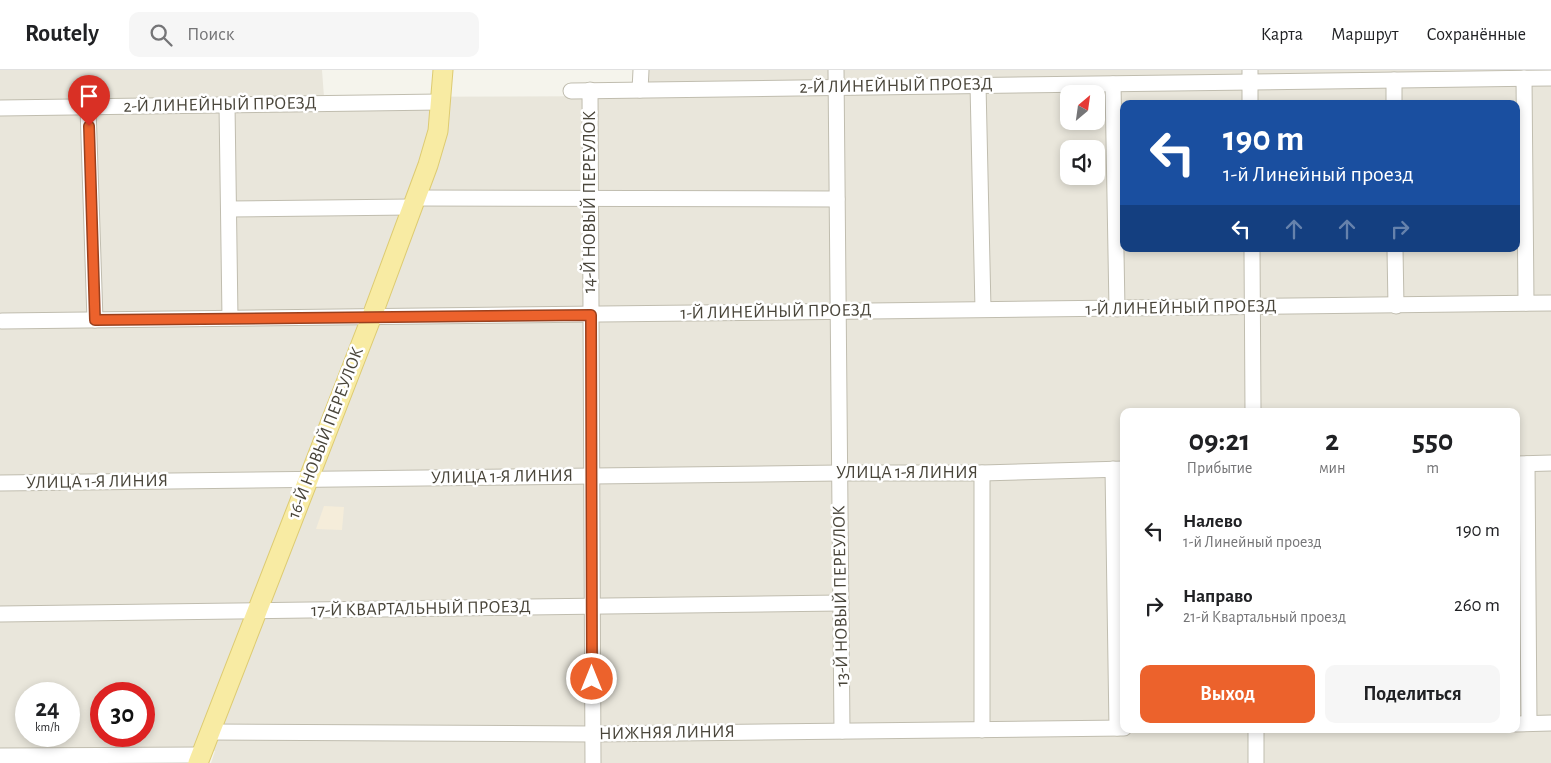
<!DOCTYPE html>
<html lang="ru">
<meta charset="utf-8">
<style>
:root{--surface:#fff;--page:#f6f6f6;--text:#202124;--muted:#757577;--line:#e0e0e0;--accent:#ec622c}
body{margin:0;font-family:"Alegreya Sans",sans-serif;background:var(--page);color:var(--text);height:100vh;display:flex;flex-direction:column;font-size:19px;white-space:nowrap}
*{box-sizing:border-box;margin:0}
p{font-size:16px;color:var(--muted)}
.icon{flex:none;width:28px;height:28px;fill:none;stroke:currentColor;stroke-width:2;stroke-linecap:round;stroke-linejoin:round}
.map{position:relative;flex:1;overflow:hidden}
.side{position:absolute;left:1120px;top:338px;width:400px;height:325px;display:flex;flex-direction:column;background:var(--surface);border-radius:10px;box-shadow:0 2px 8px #0003}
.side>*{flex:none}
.guide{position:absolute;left:1120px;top:30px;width:400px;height:152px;border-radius:10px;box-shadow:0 2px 8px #0003;background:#1a4fa0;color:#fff;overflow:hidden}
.needle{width:32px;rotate:29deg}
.controls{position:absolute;left:1060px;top:15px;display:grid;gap:10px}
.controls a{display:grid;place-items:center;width:45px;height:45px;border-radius:10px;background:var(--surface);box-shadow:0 2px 8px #0003;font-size:25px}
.speed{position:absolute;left:15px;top:612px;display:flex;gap:10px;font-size:25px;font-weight:700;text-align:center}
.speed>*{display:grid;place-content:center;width:65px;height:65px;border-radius:50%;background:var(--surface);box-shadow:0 2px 8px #0003;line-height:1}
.speed small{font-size:12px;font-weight:400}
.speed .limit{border:8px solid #d22;background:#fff;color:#111}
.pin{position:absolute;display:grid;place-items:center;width:42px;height:42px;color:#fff;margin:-51px -21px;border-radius:50% 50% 50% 0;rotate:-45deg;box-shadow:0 0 5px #0007}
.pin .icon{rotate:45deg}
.me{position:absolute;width:55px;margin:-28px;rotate:0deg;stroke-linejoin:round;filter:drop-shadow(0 0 4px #0008)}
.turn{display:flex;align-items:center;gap:18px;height:105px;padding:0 20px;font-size:22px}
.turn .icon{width:65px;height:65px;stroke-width:2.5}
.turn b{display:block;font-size:35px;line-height:42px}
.lanes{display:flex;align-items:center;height:48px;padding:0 20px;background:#0003;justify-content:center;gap:25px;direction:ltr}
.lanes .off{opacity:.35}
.eta{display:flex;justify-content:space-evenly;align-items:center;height:85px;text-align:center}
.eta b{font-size:30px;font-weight:700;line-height:35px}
.action{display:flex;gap:10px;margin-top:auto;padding:10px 20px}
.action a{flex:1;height:58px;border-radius:10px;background:var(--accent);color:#fff;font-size:20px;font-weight:700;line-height:58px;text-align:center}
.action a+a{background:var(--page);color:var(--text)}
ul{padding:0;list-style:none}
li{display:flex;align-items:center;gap:15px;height:75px;padding:0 20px}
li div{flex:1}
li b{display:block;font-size:19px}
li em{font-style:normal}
header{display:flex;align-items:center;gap:30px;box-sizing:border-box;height:70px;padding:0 25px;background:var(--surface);border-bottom:1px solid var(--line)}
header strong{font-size:24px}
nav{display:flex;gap:28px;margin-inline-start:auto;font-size:18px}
.search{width:350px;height:45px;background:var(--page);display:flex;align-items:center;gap:12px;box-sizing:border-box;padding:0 18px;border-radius:10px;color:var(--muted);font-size:19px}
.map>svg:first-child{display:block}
.residential{fill:#e9e6db;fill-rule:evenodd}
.commercial{fill:#f5edda}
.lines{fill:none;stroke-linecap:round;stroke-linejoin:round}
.minor-casing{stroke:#c0bdaf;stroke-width:17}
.major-casing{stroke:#ddcb72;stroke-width:21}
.minor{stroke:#fff;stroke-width:15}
.major{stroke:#f8eba3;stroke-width:19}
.route-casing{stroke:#99401d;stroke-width:12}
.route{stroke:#ec622c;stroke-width:9}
.labels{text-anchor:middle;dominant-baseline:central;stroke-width:5;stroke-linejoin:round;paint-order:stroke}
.street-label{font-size:18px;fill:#49453a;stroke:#fff}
</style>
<header>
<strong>Routely</strong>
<div class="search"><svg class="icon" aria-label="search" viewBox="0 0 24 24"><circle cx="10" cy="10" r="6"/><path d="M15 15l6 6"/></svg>Поиск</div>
<nav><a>Карта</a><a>Маршрут</a><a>Сохранённые</a></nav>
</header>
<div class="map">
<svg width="1551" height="693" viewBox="0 0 1551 693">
<rect width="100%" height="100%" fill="#f5f4ec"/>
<!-- residential -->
<path class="residential" d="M0,0H322L324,27L646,26L647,0H1551V693H211L215,681L0,678ZM1069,24H1096V51H1069ZM1124,34H1516V179H1124ZM1069,79H1096V106H1069ZM1124,341H1516V659H1124ZM26,624H69V666H26ZM101,624H144V666H101Z"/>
<!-- commercial -->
<polygon class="commercial" points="324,436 344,437 342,460 316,459"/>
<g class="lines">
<!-- minor casing -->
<g class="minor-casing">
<g id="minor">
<polyline points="836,0 842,661"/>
<polyline points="1250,0 1250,34"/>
<polyline points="1524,8 1526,233"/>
<polyline points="1394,10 1394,34"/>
<polyline points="1113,14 1117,239"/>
<polyline points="978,15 983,239"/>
<polyline points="590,20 593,693"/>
<polyline points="640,20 641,0"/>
<polyline points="571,21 1551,8"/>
<polyline points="227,35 230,248"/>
<polyline points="88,37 95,250"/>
<polyline points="0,38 440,32"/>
<polyline points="415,128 837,129"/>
<polyline points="229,139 411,137"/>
<polyline points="1252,179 1253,341"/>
<polyline points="1395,179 1396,236"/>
<polyline points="2,251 1551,233"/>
<polyline points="1516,394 1551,393"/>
<polyline points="1527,394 1529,653"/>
<polyline points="1113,399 1117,658"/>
<polyline points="982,403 982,660"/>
<polyline points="0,413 840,403 982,403 1124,399"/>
<polyline points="0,544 841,533"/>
<polyline points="1516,654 1551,653"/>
<polyline points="1256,659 1256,693"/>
<polyline points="210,662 593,664 1124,658"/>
<polyline points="0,686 201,685"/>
</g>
</g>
<!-- major casing -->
<g class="major-casing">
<polyline id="major" points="198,693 372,246 428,95 438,61 443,0"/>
</g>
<!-- minor -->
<use href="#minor" class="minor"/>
<!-- major -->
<use href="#major" class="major"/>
</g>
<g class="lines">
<!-- route casing -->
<g class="route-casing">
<polyline id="route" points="89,56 95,250 591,245 592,609"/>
</g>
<!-- route -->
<use href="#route" class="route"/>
</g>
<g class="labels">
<!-- street labels -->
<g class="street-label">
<text transform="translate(896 16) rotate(-1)">2-Й ЛИНЕЙНЫЙ ПРОЕЗД</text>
<text transform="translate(220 35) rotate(-1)">2-Й ЛИНЕЙНЫЙ ПРОЕЗД</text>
<text transform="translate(590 132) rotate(-90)">14-Й НОВЫЙ ПЕРЕУЛОК</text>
<text transform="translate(1181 238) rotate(-1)">1-Й ЛИНЕЙНЫЙ ПРОЕЗД</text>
<text transform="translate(776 242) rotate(-1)">1-Й ЛИНЕЙНЫЙ ПРОЕЗД</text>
<text transform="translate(326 363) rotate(-69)">16-Й НОВЫЙ ПЕРЕУЛОК</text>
<text x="907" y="403">УЛИЦА 1-Я ЛИНИЯ</text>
<text transform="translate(502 407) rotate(-1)">УЛИЦА 1-Я ЛИНИЯ</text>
<text transform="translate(97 412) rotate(-1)">УЛИЦА 1-Я ЛИНИЯ</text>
<text transform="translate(841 526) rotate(-91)">13-Й НОВЫЙ ПЕРЕУЛОК</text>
<text transform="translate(421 539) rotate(-1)">17-Й КВАРТАЛЬНЫЙ ПРОЕЗД</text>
<text transform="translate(667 663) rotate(-1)">НИЖНЯЯ ЛИНИЯ</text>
</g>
</g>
</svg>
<div class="controls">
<a><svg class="needle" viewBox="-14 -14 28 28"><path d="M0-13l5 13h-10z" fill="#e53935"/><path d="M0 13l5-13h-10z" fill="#757577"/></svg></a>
<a><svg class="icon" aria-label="sound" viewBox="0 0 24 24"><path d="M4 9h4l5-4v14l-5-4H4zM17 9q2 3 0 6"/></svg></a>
</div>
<div class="speed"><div>24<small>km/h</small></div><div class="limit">30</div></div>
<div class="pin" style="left:89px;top:56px;background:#d93025"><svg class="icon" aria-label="arrive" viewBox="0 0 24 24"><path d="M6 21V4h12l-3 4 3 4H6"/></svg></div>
<svg class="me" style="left:592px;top:609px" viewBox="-20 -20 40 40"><circle r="17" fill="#ec622c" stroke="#fff" stroke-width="3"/><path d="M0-11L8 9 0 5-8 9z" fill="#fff"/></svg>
<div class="guide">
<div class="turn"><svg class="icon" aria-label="left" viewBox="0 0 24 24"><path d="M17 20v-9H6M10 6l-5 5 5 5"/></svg><div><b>190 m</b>1-й Линейный проезд</div></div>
<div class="lanes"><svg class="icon" aria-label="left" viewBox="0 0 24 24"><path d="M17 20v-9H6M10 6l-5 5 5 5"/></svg><svg class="icon off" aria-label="ahead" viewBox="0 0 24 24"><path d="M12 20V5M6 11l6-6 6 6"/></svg><svg class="icon off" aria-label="ahead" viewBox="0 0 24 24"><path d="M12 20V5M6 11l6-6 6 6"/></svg><svg class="icon off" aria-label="right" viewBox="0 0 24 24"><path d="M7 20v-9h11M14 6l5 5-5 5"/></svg></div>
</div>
<section class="side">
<div class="eta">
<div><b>09:21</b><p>Прибытие</p></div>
<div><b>2</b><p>мин</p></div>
<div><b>550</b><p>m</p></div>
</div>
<ul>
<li><svg class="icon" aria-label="left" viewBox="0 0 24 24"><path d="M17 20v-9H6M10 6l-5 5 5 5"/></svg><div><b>Налево</b><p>1-й Линейный проезд</p></div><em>190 m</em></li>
<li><svg class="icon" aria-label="right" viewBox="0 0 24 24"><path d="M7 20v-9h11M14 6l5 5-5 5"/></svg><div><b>Направо</b><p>21-й Квартальный проезд</p></div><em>260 m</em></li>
</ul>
<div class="action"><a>Выход</a><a>Поделиться</a></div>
</section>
</div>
